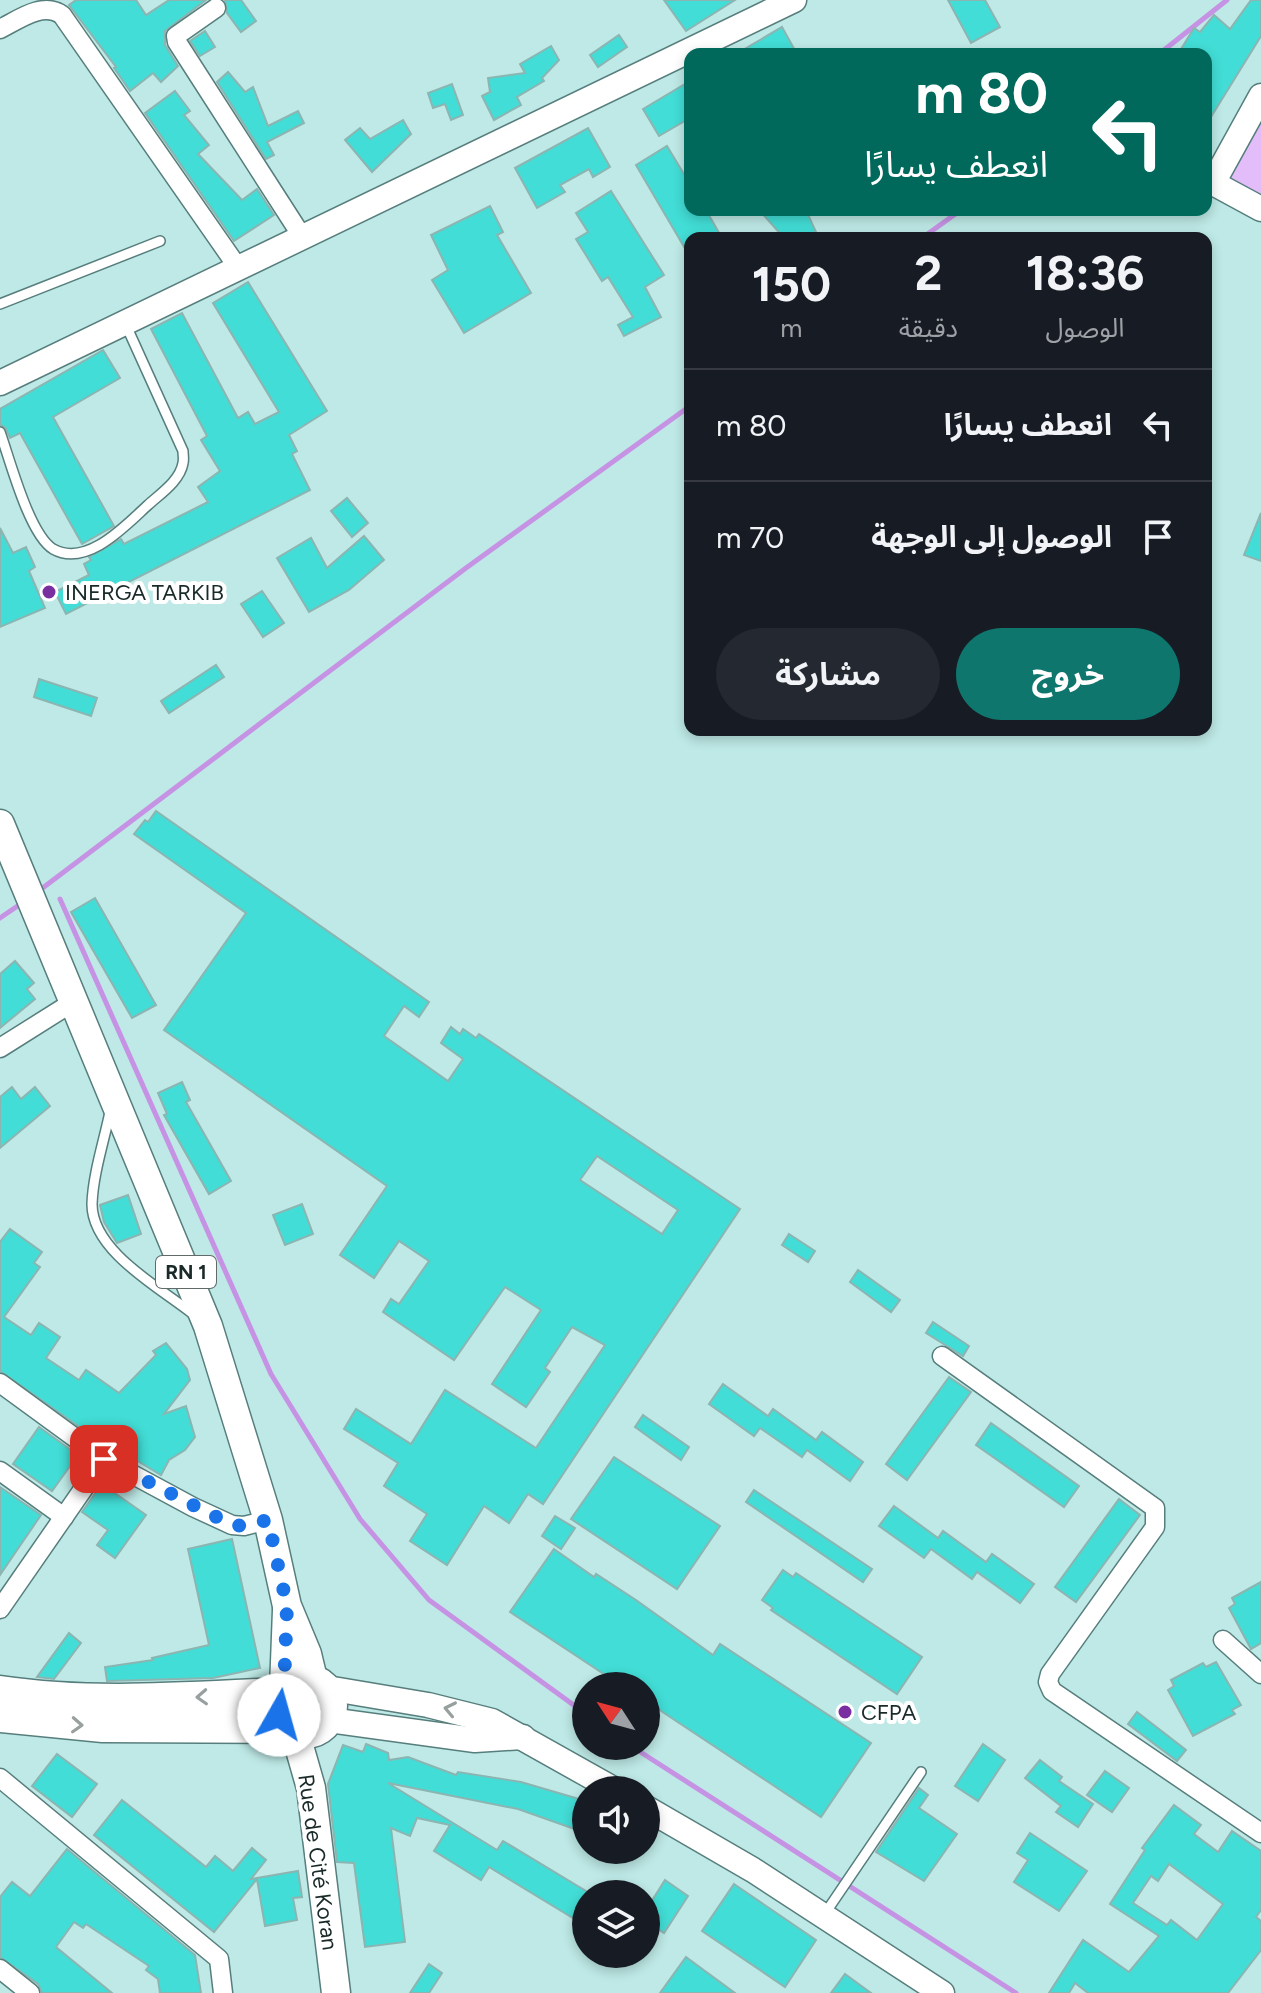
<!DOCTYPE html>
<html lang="ar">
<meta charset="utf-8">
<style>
:root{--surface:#171b24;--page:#242831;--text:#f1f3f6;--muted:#9ea1a6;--line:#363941;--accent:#0f766e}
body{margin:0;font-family:Figtree,"Noto Sans Arabic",sans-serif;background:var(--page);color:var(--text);direction:rtl;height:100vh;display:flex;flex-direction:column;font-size:30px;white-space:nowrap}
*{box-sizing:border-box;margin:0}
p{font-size:26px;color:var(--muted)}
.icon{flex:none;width:44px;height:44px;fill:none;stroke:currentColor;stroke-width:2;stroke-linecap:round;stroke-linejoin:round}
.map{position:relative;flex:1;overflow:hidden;direction:ltr}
.side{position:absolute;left:684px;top:232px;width:528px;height:504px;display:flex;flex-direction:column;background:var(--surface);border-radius:16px;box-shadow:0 4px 12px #0003;direction:rtl}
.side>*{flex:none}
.guide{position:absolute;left:684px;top:48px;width:528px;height:168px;border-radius:16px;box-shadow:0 4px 12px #0003;direction:rtl;background:#00695c;color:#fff;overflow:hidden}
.needle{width:52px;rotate:306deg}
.buttons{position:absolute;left:572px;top:1672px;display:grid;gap:16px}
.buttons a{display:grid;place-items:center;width:88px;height:88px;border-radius:50%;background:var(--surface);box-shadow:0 4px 12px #0003;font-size:40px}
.pin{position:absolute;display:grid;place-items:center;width:68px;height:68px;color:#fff;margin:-34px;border-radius:16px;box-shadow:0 4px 12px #0006}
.me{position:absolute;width:88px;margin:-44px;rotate:7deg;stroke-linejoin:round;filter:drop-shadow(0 0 6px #0008)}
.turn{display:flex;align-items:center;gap:28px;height:168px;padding:0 32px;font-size:36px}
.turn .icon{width:104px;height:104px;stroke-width:2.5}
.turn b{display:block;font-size:56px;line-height:68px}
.eta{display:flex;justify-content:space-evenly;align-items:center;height:136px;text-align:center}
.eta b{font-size:48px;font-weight:700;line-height:56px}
.button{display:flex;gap:16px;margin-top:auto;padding:16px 32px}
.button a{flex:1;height:92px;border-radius:48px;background:var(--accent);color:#fff;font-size:32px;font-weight:700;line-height:92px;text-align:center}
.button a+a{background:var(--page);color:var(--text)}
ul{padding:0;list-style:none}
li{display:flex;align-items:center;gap:24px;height:112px;padding:0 32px;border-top:2px solid var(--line)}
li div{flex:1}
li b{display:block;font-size:30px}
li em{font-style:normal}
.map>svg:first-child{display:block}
.green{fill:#e2bdf9}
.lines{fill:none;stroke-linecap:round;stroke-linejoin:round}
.stream{stroke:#c693e4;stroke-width:5}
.building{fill:#42ddd6;stroke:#8cb5b2;stroke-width:2;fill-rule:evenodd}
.lane-casing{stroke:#567e7c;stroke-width:12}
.street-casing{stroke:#567e7c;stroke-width:21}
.secondary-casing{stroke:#567e7c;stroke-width:27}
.primary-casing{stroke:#567e7c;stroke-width:31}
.highway-casing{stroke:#567e7c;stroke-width:35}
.lane{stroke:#fff;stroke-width:9}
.street{stroke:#fff;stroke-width:18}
.secondary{stroke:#fff;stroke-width:24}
.primary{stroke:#fff;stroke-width:28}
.highway{stroke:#fff;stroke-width:32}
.oneway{stroke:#989f9f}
.route{stroke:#1a73e8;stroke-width:14;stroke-dasharray:0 25.2}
.poi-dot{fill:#7a2fa0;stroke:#fff;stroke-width:3}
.labels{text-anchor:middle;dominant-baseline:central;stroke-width:8;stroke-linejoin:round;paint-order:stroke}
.shield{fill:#fff;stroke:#5f6a69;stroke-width:2}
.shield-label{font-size:20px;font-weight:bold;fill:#1a2a29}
.poi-label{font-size:22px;fill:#1a2a29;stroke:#fff;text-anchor:start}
.street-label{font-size:22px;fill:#1a2a29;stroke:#fff}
</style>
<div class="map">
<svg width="1261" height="1993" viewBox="0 0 1261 1993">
<rect width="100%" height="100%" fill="#bee9e6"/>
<!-- green -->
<polygon class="green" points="1261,111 1261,196 1224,177"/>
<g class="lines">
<!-- stream -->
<g class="stream">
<polyline points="1159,54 1227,0"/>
<polyline points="922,238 961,210"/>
<polyline points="36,893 466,568 690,406"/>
<polyline points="60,899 271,1374 360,1519 429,1600 586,1714"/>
<polyline points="0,918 22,903"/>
<polyline points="631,1746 1016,1993"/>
</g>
</g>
<!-- building -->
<g class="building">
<polygon points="76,0 136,0 146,15 169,0 206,0 165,31 165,45 178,66 161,82 153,73 130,91 114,68 116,67 69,5"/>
<polygon points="225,0 241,0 256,21 241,32 227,13"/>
<polygon points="664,0 735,0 686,31"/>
<polygon points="948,0 985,0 1000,27 971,43"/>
<polygon points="1251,0 1261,0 1261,36 1206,125 1206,54 1178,54 1194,28 1200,32 1214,15 1230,29"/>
<polygon points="782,27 797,54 736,54"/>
<polygon points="205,31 215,47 200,56 190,41"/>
<polygon points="619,35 627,47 598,67 590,55"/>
<polygon points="551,46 559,60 542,78 544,81 517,97 521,105 494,120 482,96 490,92 488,78 525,73 520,64"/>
<polygon points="228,72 245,92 253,87 268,126 298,111 304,123 267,142 274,155 266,159 217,82"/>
<polygon points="690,81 690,118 659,136 643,109"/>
<polygon points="452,84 463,115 451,120 445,104 433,108 428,93"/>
<polygon points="175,91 190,111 184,115 209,145 198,154 242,200 257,189 274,215 234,241 145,113"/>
<polygon points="403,120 411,134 372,172 345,140 360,128 370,139"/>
<polygon points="588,128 610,167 593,177 589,169 560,185 565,192 537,208 515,168"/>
<polygon points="667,146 690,184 690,210 706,210 722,238 690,238 690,257 636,165"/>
<polygon points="611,191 664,275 645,287 661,317 624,336 618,325 633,317 608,277 602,281 576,239 588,232 576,213"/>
<polygon points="490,206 503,232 497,235 531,293 464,333 432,280 448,270 431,235"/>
<polygon points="759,210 806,210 816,232 805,238 784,238"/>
<polygon points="248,282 327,411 289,435 297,451 292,454 310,490 66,614 55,592 89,575 84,564 91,560 89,557 121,539 124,544 208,502 198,487 220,471 201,440 207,436 151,329 182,313 238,418 248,412 255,424 279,412 213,303"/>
<polygon points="103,350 120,378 53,417 114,526 82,544 20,433 10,438 5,427 0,425 0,409"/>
<polygon points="347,498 368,523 352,537 331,511"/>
<polygon points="1261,513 1261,561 1244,555"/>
<polygon points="0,528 13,553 26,547 35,567 29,571 45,608 0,627"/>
<polygon points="364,536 384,560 349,590 309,612 277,558 311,538 327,568"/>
<polygon points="262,591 284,623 263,637 241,604"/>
<polygon points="216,665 224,677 169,713 161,701"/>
<polygon points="39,679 97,698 91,716 34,697"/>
<path d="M156,811L429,1002L419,1017L404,1006L384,1036L448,1081L463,1059L441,1043L451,1027L460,1034L463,1029L476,1038L479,1034L740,1209L543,1504L528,1494L509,1523L484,1506L447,1565L410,1541L427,1514L384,1486L398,1463L344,1429L356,1409L411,1444L445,1390L536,1448L605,1345L572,1327L545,1368L550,1372L526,1407L492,1384L541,1310L505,1287L454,1360L383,1312L391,1299L399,1304L429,1261L399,1241L374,1278L340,1255L387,1186L164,1030L246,913L134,834L145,820L148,822ZM597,1156L678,1210L662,1234L580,1180Z"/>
<polygon points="95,898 156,1005 132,1018 71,912"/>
<polygon points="15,961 34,983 27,989 35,999 0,1028 0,974"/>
<polygon points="182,1082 190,1100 186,1102 231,1181 209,1194 164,1115 167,1114 158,1093"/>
<polygon points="12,1087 21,1099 35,1087 50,1106 0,1148 0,1097"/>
<polygon points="128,1195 141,1234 117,1243 104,1222 100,1205"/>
<polygon points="302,1204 313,1234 285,1245 273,1215"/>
<polygon points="10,1229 42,1252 34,1263 40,1267 4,1317 31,1335 39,1323 60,1337 46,1358 79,1380 86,1370 119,1393 156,1355 153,1351 166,1343 187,1369 190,1380 164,1414 186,1406 195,1437 185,1450 169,1460 161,1475 131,1457 101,1433 97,1438 91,1435 0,1371 0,1242"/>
<polygon points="789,1234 815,1251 808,1262 782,1245"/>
<polygon points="858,1270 900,1300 891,1312 850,1282"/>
<polygon points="933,1322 969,1346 963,1356 926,1333"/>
<polygon points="949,1377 971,1392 907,1480 886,1464"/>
<polygon points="723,1384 768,1416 773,1409 816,1440 822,1432 863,1462 850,1481 807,1450 802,1457 760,1428 754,1436 709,1404"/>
<polygon points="643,1415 689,1447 681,1460 635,1427"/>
<polygon points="991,1423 1079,1486 1064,1507 976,1445"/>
<polygon points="39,1427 78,1455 52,1491 13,1464"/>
<polygon points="614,1457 720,1526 677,1589 571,1519"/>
<polygon points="102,1484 146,1515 115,1558 97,1545 108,1530 82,1512"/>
<polygon points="0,1487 41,1515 0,1575"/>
<polygon points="754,1490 872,1569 863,1582 746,1502"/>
<polygon points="1119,1499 1140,1515 1076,1602 1055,1587"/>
<polygon points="894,1506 938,1538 943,1531 986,1562 992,1554 1034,1584 1020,1603 977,1572 972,1579 931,1549 924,1558 879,1526"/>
<polygon points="555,1516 575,1528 561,1549 542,1536"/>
<polygon points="232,1539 260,1668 213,1678 107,1681 105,1667 153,1660 152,1658 209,1645 188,1549"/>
<polygon points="554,1549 594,1577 596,1574 636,1600 713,1655 720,1644 871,1743 821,1817 646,1701 646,1686 622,1686 510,1612"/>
<polygon points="783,1570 793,1577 796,1573 922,1657 897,1694 771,1610 773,1608 762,1600"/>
<polygon points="1261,1582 1261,1643 1251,1649 1229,1608 1235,1604 1232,1598"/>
<polygon points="69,1633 81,1643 54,1679 37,1677"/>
<polygon points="1216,1662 1241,1705 1232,1710 1235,1714 1193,1736 1168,1690 1174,1686 1171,1680 1203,1663 1206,1667"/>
<polygon points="1137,1712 1186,1750 1177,1761 1128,1724"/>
<polygon points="366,1744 388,1753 389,1760 408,1757 456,1775 458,1772 521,1782 586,1801 586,1833 518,1809 388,1783 497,1850 503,1841 586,1891 586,1926 489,1867 481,1880 434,1851 450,1825 417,1818 410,1836 391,1828 405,1942 365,1947 354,1863 337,1862 328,1784 343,1745 363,1752"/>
<polygon points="983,1744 1005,1760 978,1801 955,1786"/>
<polygon points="57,1754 97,1784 72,1817 32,1786"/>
<polygon points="1040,1760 1062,1777 1059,1781 1093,1804 1078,1827 1056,1812 1061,1806 1025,1778"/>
<polygon points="1105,1771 1129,1788 1112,1812 1087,1795"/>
<polygon points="919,1788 928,1795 919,1808 957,1834 924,1881 876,1852"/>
<polygon points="122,1800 206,1867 215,1856 233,1871 252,1848 266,1860 251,1879 298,1871 302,1897 293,1898 297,1920 265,1926 257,1879 214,1932 94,1835"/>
<path d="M1174,1805L1201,1825L1194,1834L1218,1852L1232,1831L1261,1851V1910L1256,1917L1261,1921V1950L1228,1993H1088L1075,1983L1069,1993H1049L1083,1940L1129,1972L1159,1936L1110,1904L1145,1850L1142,1848ZM1169,1864L1223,1904L1197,1940L1171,1920L1167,1925L1133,1903L1151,1876L1158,1881Z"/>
<polygon points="1030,1833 1087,1871 1059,1911 1014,1882 1028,1860 1017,1853"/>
<polygon points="67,1849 195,1955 201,1993 160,1993 158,1979 146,1970 149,1966 86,1924 83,1928 74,1922 56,1947 112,1993 42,1993 38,1984 0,1957 0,1897 12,1882 30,1896"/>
<polygon points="665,1880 688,1896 664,1933 646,1921 646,1910"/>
<polygon points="734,1884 816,1940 785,1987 702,1931"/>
<polygon points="686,1957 735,1993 660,1993"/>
<polygon points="429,1964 442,1973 429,1993 410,1993"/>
<polygon points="845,1974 871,1993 831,1993"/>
</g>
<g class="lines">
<!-- lane casing -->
<g class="lane-casing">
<g id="lane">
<polyline points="0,304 160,241"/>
<path d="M0,432C10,460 29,534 53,549C87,568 126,525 148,505C160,494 180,481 183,463C184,459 183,455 183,451L125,323"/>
<path d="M110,1112C104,1141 93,1174 92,1204C92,1251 159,1287 193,1314"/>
<polyline points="824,1915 921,1772"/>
</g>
</g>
<!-- street casing -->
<g class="street-casing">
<g id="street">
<polyline points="216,8 176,36 177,42 303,238"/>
<path d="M0,29C18,20 43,1 62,15L239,269"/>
<polyline points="0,1048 73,1002"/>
<polyline points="942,1356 1155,1508 1155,1527 1050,1674 1048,1682 1052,1691 1261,1833"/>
<polyline points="0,1383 104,1459 193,1507 232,1525 244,1526 268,1520"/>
<polyline points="0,1471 64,1517"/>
<polyline points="0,1609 104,1459"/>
<polyline points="1223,1640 1261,1674"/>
<polyline points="0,1778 219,1959 223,1993"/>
<polyline points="0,1969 30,1993"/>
</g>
</g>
<!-- secondary casing -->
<g class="secondary-casing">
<g id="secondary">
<polyline points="1261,96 1213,183 1261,209"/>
<polyline points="0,383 794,0"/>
<polyline points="327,1688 428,1705 492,1721 615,1790"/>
<polyline points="329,1720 475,1740 523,1737"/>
<polyline points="646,1808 753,1870 942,1993"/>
</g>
</g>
<!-- primary casing -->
<g class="primary-casing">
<g id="primary">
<polyline points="0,824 208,1326 268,1520 287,1606 307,1654 313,1679"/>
<circle cx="305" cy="1706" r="28"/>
<polyline points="284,1688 287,1610"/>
<polyline points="295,1732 311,1788 336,1993"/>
</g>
</g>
<!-- highway casing -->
<g class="highway-casing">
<g id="highway">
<path d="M0,1692C94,1706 186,1698 280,1694"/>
<polyline points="0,1716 103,1726 287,1727"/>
</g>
</g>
<!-- lane -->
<use href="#lane" class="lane"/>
<!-- street -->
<use href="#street" class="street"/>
<!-- secondary -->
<use href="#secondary" class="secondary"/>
<!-- primary -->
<use href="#primary" class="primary"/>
<!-- highway -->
<use href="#highway" class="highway"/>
</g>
<!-- one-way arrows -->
<defs><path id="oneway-chevron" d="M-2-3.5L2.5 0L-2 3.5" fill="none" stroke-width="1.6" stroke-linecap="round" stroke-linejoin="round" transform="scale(2)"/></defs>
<g class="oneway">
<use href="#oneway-chevron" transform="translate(202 1697) rotate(177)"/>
<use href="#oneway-chevron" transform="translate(450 1709) rotate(-168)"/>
<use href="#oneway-chevron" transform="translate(77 1725) rotate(3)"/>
</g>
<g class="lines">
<!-- route -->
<polyline class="route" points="104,1459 232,1525 244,1526 268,1520 287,1606 284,1688 278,1701 279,1715"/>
</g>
<!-- markers -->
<g class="poi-dot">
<circle cx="49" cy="592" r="8"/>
<circle cx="845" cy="1712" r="8"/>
</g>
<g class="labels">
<!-- shield labels -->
<rect class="shield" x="156" y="1256" width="60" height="32" rx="6"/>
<g class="shield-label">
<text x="186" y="1272">RN 1</text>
</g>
<!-- poi labels -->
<g class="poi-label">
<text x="65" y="592">INERGA TARKIB</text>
<text x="861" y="1712">CFPA</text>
</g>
<!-- street labels -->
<g class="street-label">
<text transform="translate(318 1862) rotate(82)">Rue de Cité Koran</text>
</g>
</g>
</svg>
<div class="buttons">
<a><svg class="needle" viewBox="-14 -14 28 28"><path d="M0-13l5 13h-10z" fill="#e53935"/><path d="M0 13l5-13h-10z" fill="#9ea1a6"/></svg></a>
<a><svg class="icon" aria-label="sound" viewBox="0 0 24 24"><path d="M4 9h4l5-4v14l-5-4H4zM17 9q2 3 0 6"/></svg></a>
<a><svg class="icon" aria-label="layers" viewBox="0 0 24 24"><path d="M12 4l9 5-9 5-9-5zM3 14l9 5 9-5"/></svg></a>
</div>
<div class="pin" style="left:104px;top:1459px;background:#d93025"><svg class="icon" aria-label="arrive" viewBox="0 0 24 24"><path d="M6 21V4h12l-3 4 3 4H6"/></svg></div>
<svg class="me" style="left:279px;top:1715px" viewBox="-20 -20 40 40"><circle r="19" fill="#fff"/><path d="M0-13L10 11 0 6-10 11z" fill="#1a73e8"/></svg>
<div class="guide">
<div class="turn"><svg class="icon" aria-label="left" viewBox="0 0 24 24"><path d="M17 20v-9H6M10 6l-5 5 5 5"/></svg><div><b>80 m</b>انعطف يسارًا</div></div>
</div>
<section class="side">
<div class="eta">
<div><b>18:36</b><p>الوصول</p></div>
<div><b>2</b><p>دقيقة</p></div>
<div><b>150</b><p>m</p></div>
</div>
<ul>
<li><svg class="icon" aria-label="left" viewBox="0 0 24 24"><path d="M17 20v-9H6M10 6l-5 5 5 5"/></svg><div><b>انعطف يسارًا</b></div><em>80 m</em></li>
<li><svg class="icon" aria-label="arrive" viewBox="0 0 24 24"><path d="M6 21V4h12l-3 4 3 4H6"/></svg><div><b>الوصول إلى الوجهة</b></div><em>70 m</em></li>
</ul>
<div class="button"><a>خروج</a><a>مشاركة</a></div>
</section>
</div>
